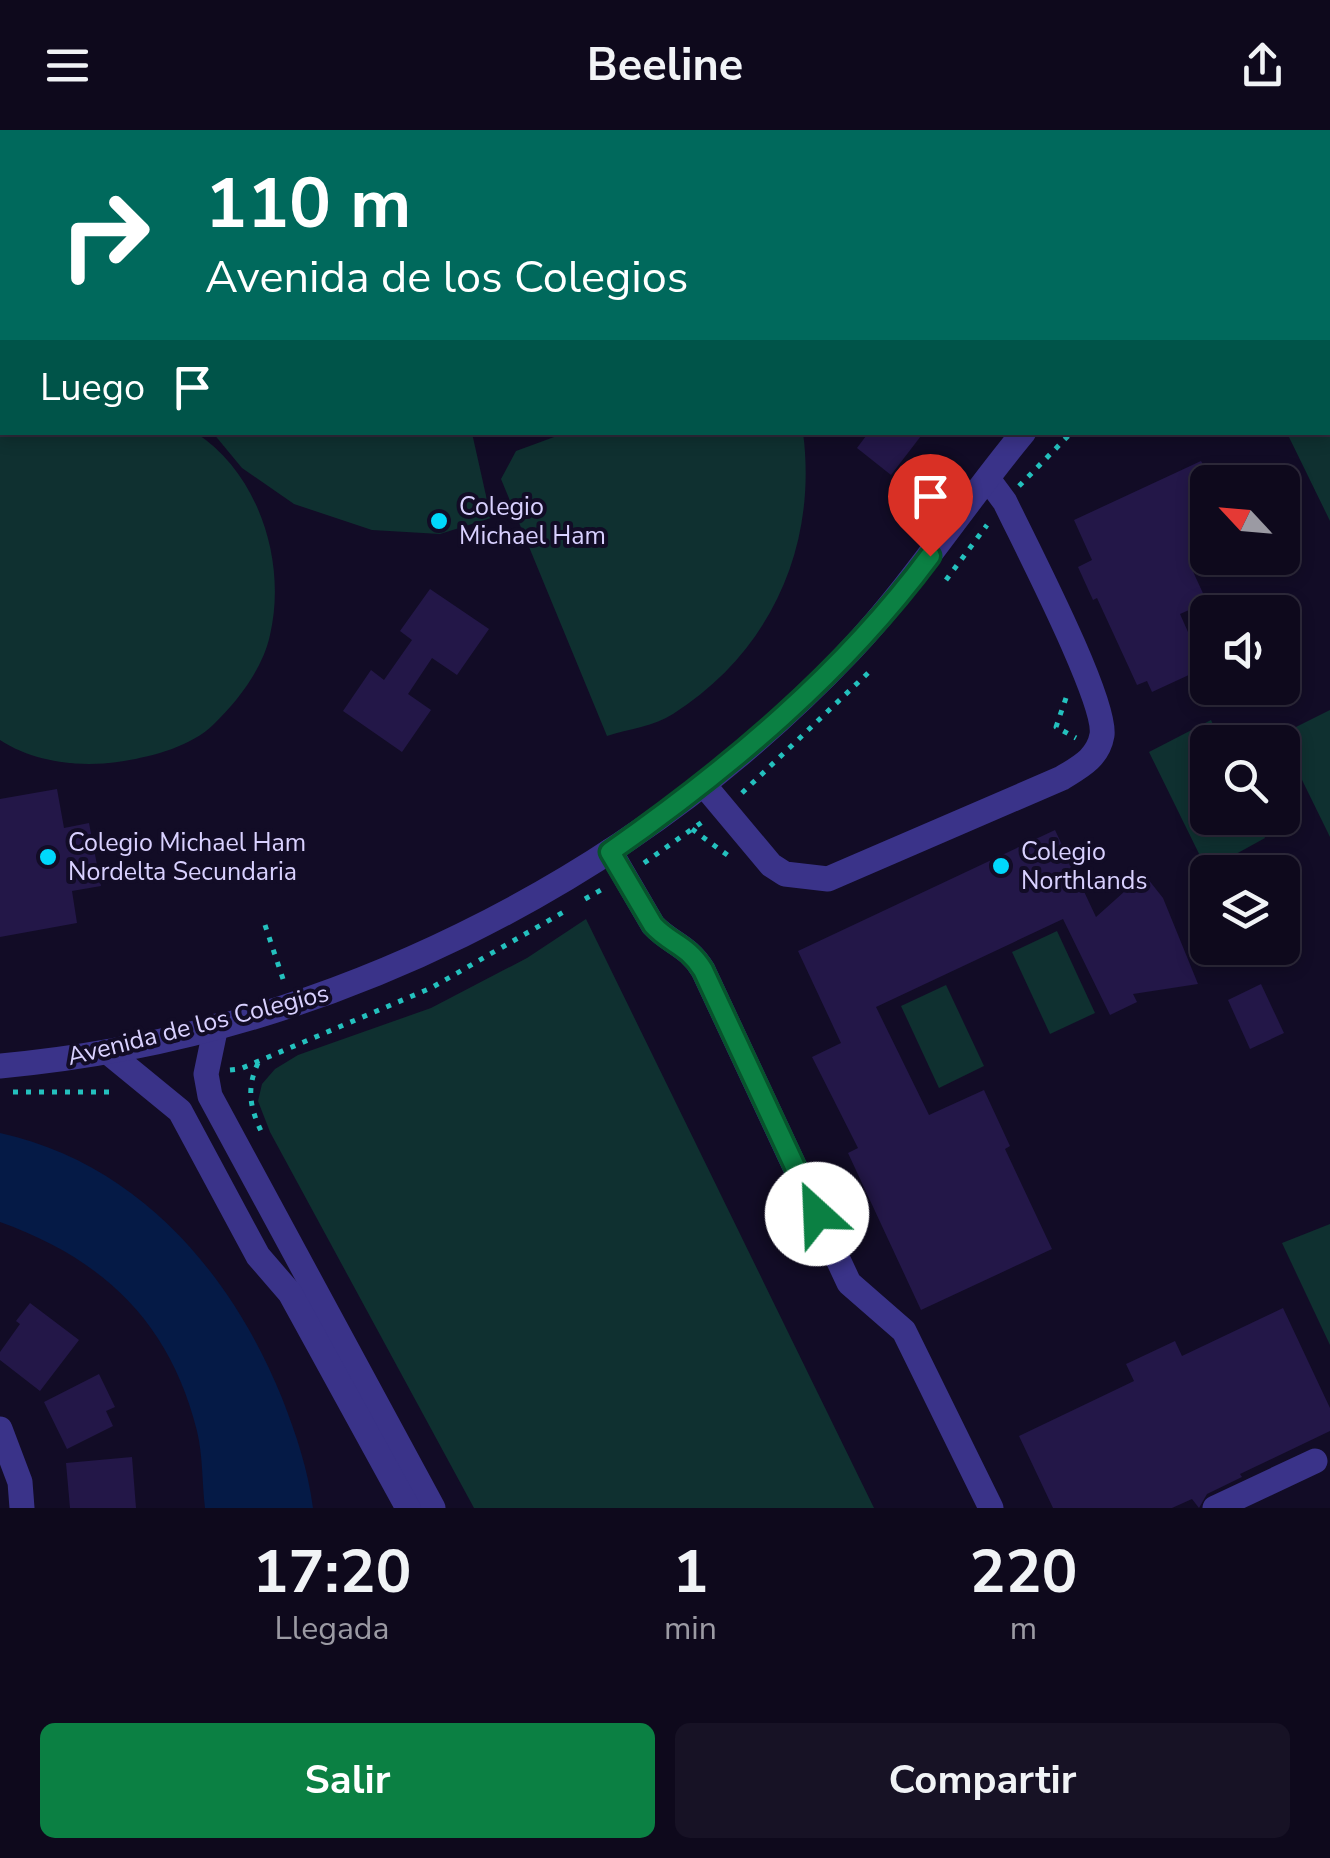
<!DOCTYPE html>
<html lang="es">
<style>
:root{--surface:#0e091c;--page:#171225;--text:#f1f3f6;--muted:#9b9aa3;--line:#2e2a3b;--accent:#0b8043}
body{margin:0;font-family:"Nunito Sans",sans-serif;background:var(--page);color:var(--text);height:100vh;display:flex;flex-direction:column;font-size:38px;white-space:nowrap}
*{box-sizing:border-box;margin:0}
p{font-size:32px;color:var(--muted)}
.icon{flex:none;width:55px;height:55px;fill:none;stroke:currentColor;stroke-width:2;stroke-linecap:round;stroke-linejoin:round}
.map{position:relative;height:1378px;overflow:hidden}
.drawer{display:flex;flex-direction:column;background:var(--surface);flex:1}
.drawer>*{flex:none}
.top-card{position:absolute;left:0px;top:0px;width:1330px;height:305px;box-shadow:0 5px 15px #0003,0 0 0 2px var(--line);background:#00695c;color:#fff;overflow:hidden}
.needle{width:65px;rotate:296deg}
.controls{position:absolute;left:1190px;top:335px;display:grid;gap:20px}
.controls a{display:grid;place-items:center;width:110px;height:110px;border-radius:15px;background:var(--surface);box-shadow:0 5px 15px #0003,0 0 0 2px var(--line);font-size:50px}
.pin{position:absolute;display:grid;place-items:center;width:85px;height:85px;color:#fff;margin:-102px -42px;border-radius:50% 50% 50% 0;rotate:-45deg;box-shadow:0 0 10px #0007}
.pin .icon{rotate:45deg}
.me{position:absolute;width:110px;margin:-55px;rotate:335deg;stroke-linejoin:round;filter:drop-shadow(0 0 8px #0008)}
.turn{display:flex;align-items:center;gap:35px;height:210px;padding:0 40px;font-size:45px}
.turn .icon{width:130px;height:130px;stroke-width:2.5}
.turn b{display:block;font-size:70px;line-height:85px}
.then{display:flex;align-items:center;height:95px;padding:0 40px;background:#0003;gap:20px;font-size:38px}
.eta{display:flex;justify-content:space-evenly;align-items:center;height:170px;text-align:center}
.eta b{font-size:60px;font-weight:700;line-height:70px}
.cta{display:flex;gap:20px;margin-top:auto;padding:20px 40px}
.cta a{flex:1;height:115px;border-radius:15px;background:var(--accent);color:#fff;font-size:40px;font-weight:700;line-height:115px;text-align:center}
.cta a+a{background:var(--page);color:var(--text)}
header{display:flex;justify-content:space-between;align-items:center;height:130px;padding:0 40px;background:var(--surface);font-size:45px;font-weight:700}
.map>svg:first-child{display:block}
.green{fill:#0f3030}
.water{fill:#051a46}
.building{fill:#231748}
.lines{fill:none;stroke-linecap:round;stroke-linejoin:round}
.path{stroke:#24c1be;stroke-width:5;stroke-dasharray:5 8;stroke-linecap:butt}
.minor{stroke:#3a3389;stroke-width:25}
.route-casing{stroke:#07532c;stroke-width:25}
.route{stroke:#0b8043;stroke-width:18}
.poi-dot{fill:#00d8fc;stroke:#120c26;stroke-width:4}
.labels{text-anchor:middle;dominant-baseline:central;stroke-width:8;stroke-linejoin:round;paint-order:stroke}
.poi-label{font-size:25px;fill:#d9d1ff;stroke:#120c26;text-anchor:start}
.street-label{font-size:25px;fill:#d9d1ff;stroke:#120c26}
</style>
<header><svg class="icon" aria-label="menu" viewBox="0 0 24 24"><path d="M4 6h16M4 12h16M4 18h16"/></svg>Beeline<svg class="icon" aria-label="share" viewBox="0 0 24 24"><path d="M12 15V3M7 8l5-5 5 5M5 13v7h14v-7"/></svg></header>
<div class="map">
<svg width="1330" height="1378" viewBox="0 0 1330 1378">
<rect width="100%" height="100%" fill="#120c26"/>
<!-- green -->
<g class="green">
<polygon points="19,0 403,0 404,2 20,2"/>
<path d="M0,171L2,302L196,303C259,344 287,432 270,505C263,538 238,571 214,594C192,616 154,626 124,631C83,638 35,633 0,610Z"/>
<polygon points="1330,172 1330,391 1287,303 1328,302"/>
<path d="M803,302C818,417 770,522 673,584C655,596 628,599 607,606L501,349L516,321L565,303Z"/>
<polygon points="213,303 472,303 491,388 440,404 372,400 294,374 242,338"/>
<polygon points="1330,580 1330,707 1280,605"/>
<polygon points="1211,590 1221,612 1208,612 1208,688 1256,688 1265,708 1207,740 1149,622"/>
<polygon points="586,789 874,1378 474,1378 270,1002 258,971 262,954 275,939 298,925 431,878 527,828"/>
<polygon points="1057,801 1095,883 1050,904 1012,822"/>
<polygon points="946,855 984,936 939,958 901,876"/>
<polygon points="1330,1094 1330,1215 1282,1113"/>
</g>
<!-- water -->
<path class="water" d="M0,1003C137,1033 231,1142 282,1268C296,1304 308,1339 313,1378H205C202,1353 203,1326 197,1301C170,1192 103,1129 0,1092Z"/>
<!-- building -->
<g class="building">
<polygon points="869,302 924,302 891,345 857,318"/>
<polygon points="1201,331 1208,344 1208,427 1190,435 1207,472 1180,484 1204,538 1152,562 1147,551 1137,555 1097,468 1093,470 1078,437 1092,430 1074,390"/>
<polygon points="430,459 489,499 457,545 432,528 408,564 431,580 402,622 343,581 371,540 384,550 412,510 400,501"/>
<polygon points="57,659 64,698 89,693 101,756 72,761 77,793 0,807 0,669"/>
<polygon points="1055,700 1096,787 1144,744 1163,768 1198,854 1133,864 1137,872 1110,885 1063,789 876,877 929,985 984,960 1010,1016 1005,1019 1052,1119 921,1180 848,1023 858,1018 812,927 841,913 798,821"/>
<polygon points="1261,854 1284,903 1250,919 1228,870"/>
<polygon points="30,1173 79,1210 40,1261 0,1230 0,1222 20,1194 16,1191"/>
<polygon points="1283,1178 1330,1278 1330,1301 1240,1344 1242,1347 1207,1364 1199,1378 1192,1369 1172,1378 1053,1378 1019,1306 1134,1251 1126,1234 1175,1211 1182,1226"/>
<polygon points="99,1244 115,1277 106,1281 113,1296 67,1319 44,1272"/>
<polygon points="132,1327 136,1378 70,1378 66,1333"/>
</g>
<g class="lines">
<!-- path -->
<g class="path">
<polyline points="1328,96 1330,94"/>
<polyline points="1019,356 1072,302"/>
<polyline points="946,450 987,395"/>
<polyline points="1066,568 1056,597 1076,608"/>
<polyline points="742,663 868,543"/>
<polyline points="692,699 730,727"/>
<polyline points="644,733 705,690"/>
<polyline points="585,769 606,757"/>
<polyline points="265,795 284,852"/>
<path d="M258,933C246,959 250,978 262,1003"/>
<polyline points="230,940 240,939 431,858 567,780"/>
<polyline points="13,962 117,962"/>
</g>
<!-- minor -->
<g class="minor">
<polyline points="1071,0 1073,2"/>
<polyline points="1100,2 1105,0"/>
<polyline points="1328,52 1330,51"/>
<path d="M704,655L771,735L785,744L828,749L1062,648C1080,637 1098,628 1102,605C1107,571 1024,412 1005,372L988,349"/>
<path d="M610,721L653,795C671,814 688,815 703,840L849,1153L904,1201L991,1378"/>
<polyline points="216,896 206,944 210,966 433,1378"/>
<polyline points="108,922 180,981 258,1126 290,1163 408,1378"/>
<path d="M0,936C320,907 629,754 850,521C914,453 964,374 1024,302"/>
<polyline points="0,1299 20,1352 22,1378"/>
<polyline points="1215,1378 1315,1331"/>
</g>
</g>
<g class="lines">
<!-- route casing -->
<g class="route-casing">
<path id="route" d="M817,1084L703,840C687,814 670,814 653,795L610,722C730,638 843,543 930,426"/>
</g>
<!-- route -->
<use href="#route" class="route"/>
</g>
<!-- markers -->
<g class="poi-dot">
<circle cx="439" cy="391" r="10"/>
<circle cx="48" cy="727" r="10"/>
<circle cx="1001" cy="736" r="10"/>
</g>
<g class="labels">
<!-- poi labels -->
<g class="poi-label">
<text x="459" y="377">Colegio<tspan x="459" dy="29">Michael Ham</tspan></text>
<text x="68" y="713">Colegio Michael Ham<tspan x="68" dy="29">Nordelta Secundaria</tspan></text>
<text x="1021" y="722">Colegio<tspan x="1021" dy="29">Northlands</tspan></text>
</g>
<!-- street labels -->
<g class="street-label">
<text transform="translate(198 895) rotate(-14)">Avenida de los Colegios</text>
</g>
</g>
</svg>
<div class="controls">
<a><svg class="needle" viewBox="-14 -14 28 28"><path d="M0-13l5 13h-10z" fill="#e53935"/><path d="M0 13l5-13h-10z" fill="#9b9aa3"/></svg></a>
<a><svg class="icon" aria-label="sound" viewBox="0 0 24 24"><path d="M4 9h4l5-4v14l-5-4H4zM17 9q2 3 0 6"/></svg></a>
<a><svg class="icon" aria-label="search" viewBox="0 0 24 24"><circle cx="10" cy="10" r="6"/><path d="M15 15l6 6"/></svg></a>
<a><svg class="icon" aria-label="layers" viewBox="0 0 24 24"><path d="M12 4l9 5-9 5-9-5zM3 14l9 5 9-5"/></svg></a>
</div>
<div class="pin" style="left:930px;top:426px;background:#d93025"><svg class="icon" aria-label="arrive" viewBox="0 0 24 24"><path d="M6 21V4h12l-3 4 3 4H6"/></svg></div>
<svg class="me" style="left:817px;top:1084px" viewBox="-20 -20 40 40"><circle r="19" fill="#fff"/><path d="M0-13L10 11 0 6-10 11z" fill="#0b8043"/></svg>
<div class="top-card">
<div class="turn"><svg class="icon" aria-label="right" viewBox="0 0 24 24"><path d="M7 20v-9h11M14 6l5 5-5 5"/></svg><div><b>110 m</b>Avenida de los Colegios</div></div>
<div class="then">Luego<svg class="icon" aria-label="arrive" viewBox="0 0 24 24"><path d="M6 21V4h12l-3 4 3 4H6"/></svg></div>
</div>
</div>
<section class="drawer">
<div class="eta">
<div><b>17:20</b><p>Llegada</p></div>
<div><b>1</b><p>min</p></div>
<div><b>220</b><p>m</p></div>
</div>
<div class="cta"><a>Salir</a><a>Compartir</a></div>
</section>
